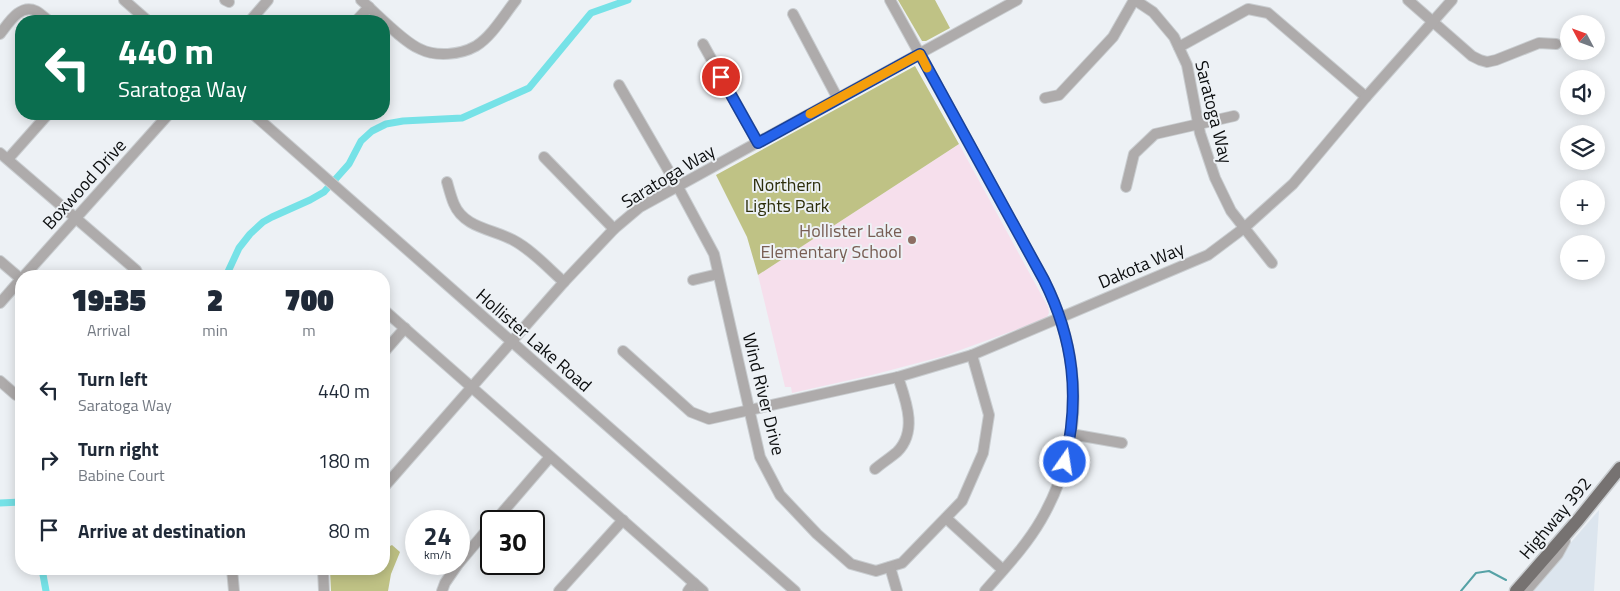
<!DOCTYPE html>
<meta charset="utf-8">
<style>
:root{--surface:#fff;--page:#f2f2f3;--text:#1f2937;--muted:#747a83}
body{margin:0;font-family:"Titillium Web",sans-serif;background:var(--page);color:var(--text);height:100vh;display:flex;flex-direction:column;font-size:19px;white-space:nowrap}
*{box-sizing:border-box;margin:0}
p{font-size:16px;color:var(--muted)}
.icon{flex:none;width:28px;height:28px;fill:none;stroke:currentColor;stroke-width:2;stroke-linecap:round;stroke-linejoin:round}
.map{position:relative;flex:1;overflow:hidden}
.panel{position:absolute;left:15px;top:270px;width:375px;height:305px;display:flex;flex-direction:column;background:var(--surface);border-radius:20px;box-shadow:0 2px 12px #0003}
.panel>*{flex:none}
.top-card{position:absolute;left:15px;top:15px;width:375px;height:105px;border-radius:20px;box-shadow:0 2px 12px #0003;background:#0b6e4f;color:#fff;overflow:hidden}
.needle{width:32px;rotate:311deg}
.fabs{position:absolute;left:1560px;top:15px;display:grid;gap:10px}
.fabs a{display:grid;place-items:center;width:45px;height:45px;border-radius:50%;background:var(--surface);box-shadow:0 2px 12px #0003;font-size:25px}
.speed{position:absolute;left:405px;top:510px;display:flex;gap:10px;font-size:25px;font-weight:700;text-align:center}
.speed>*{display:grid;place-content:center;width:65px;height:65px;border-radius:50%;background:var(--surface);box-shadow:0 2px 12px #0003;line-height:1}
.speed small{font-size:12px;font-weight:400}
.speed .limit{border:2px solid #111;border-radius:8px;background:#fff;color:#111}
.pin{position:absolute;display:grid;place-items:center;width:42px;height:42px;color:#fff;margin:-21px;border:2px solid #fff;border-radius:50%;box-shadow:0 1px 5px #0007}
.me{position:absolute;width:55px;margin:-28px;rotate:13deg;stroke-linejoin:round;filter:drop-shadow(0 0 4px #0008)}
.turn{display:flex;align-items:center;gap:18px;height:105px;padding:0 20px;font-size:22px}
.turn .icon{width:65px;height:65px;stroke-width:2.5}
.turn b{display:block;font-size:35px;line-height:42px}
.eta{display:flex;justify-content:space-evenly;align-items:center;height:85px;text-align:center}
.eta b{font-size:30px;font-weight:800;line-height:35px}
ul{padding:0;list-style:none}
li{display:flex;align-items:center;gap:15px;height:70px;padding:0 20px}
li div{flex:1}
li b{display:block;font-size:19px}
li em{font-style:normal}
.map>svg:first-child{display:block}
.built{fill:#dce5ee}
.education{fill:#f6dfec}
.green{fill:#bfc285}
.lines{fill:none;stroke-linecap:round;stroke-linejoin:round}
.stream{stroke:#56a2a6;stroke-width:2}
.canal{stroke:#76e2e7;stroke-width:7}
.minor-casing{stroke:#c9cdd0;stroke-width:12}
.major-casing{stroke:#c9cdd0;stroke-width:15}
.minor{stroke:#aeabab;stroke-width:10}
.major{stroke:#767271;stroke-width:12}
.route-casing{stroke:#184099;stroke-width:12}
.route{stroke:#2563eb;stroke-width:9}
.slow{stroke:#f59e0b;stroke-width:9}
.education-dot{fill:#8d6e63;stroke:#edf1f5;stroke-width:2}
.labels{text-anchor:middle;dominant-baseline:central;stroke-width:4;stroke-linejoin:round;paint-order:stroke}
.street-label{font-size:18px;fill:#0c0e0f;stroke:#edf1f5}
.park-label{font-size:18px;fill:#2d2e0b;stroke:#edf1f5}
.education-label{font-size:18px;fill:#785e54;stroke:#edf1f5;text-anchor:end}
</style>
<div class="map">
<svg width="1620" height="591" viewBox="0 0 1620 591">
<rect width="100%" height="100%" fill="#edf1f5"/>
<!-- built -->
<polygon class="built" points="1599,510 1594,591 1529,591"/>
<!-- education -->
<polygon class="education" points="959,144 1048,307 1049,313 1047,317 1029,325 944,356 872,375 792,393 791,387 785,387 758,275"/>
<!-- green -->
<g class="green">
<polygon points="898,0 935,0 950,28 926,41 922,41"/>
<polygon points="915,66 959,144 758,275 747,237 716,175"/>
<polygon points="392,545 400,552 391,574 388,591 331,591 330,569 384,569 384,549"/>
</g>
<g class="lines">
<!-- stream -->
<polyline class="stream" points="1461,591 1476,573 1489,571 1506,580"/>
<!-- canal -->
<g class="canal">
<polyline points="226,276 239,248 250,234 263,222 272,217 310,200 324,192 349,164 361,141 372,131 386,124 403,121 462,118 529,88 591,13 628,0"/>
<polyline points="0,503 21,502"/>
<polyline points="42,569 46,591"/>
</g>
<!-- minor casing -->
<g class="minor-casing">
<g id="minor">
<polyline points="124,0 148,21"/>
<polyline points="225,0 229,2"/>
<path d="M361,0C376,13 403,42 420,49C436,57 460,55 476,46C492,36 504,15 516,0"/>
<path d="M890,0L1044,280C1083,357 1085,444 1041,520C1026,546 1005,568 985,591"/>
<polyline points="1135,0 1153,12 1174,37 1187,65 1200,133 1215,178 1231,211 1272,263"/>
<polyline points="1408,0 1472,56 1480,60 1487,62 1496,60 1539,43 1556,44"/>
<polyline points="793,14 838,99"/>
<polyline points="250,21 268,0"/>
<polyline points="356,21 369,7"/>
<path d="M0,34C8,24 20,3 36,11C40,13 45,18 49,21"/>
<polyline points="703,44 758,143"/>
<polyline points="1179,47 1248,9 1268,13 1366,97"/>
<polyline points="619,85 678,187 714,254 760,457 780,495 817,534 851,564 876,571 902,563 962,501 983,453 989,415 972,355"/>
<polyline points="1045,98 1059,95 1113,37 1134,0"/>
<polyline points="253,114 795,591"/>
<polyline points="0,153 136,270 139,276"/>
<polyline points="544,157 614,229"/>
<polyline points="8,159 48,114"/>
<path d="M447,182C449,189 451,197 454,204C464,228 493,229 513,240C532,250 548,268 564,282"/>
<polyline points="1126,187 1134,154 1155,134 1234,116"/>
<polyline points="0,261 21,279"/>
<polyline points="24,276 169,114"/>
<polyline points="336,276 344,276"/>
<polyline points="693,280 718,274"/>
<polyline points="0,303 21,279"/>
<polyline points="384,310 703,591"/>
<polyline points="623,351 691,412 709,419 898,377 972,355 1208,255 1244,228 1293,184 1366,97 1452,0"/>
<polyline points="384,352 405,328"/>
<polyline points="0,381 16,395 21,397"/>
<polyline points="1071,434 1122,443"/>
<path d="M875,469C882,463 890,458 897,452C918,431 906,401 898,377"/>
<polyline points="384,487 564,282 614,229 640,207 1017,0"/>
<polyline points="946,518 1003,570"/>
<polyline points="495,521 550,457"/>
<polyline points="459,563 491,525"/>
<polyline points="890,567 897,591"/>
<polyline points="232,569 234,591"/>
<polyline points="323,569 324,591"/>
<polyline points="442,591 445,583 458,564"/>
<polyline points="559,591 623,520"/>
<polyline points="688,591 694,583"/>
<polyline points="1526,591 1558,554 1565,541"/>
</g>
</g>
<!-- major casing -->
<g class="major-casing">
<polyline id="major" points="1516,591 1578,520 1620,468"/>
</g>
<!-- minor -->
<use href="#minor" class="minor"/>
<!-- major -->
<use href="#major" class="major"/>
</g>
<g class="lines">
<!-- route casing -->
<g class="route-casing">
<path id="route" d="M721,77L758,143L920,54L1044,280C1074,340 1080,397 1065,462"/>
</g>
<!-- route -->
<use href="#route" class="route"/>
<!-- slow -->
<polyline class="slow" points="810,114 920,54 927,68"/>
</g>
<!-- markers -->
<circle class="education-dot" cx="912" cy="240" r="5"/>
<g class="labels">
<!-- street labels -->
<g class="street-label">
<text transform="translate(1214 112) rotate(76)">Saratoga Way</text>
<text transform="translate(668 176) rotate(-31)">Saratoga Way</text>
<text transform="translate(84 184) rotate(-48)">Boxwood Drive</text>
<text transform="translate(1141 265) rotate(-23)">Dakota Way</text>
<text transform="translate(534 340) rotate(41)">Hollister Lake Road</text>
<text transform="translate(764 394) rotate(76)">Wind River Drive</text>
<text transform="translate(1555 518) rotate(-50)">Highway 392</text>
</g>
<!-- park labels -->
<g class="park-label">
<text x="787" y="184">Northern<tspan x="787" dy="21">Lights Park</tspan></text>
</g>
<!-- education labels -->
<g class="education-label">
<text x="902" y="230">Hollister Lake<tspan x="902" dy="21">Elementary School</tspan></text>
</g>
</g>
</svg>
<div class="fabs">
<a><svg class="needle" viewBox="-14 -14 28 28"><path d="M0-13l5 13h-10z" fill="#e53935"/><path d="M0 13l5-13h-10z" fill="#747a83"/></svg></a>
<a><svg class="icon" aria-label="sound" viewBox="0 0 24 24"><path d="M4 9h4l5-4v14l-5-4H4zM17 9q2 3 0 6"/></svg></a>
<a><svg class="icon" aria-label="layers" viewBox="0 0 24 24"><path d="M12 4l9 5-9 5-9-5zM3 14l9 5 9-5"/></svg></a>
<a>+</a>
<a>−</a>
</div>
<div class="speed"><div>24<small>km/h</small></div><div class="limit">30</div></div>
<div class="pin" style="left:721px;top:77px;background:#d93025"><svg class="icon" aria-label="arrive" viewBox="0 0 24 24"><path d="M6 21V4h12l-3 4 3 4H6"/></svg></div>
<svg class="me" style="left:1065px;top:462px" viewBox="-20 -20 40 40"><circle r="17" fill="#2563eb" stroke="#fff" stroke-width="3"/><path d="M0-11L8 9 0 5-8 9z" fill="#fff"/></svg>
<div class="top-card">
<div class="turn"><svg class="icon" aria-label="left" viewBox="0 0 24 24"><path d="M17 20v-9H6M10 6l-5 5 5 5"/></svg><div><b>440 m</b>Saratoga Way</div></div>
</div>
<section class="panel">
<div class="eta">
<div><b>19:35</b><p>Arrival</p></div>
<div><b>2</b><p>min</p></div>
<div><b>700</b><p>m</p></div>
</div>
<ul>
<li><svg class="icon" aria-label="left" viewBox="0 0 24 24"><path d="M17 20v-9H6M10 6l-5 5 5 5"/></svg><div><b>Turn left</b><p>Saratoga Way</p></div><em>440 m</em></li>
<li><svg class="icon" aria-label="right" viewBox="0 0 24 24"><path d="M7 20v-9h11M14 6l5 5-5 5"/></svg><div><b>Turn right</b><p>Babine Court</p></div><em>180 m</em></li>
<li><svg class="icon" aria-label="arrive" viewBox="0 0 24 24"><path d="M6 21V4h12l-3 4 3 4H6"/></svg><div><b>Arrive at destination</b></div><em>80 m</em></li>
</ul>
</section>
</div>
